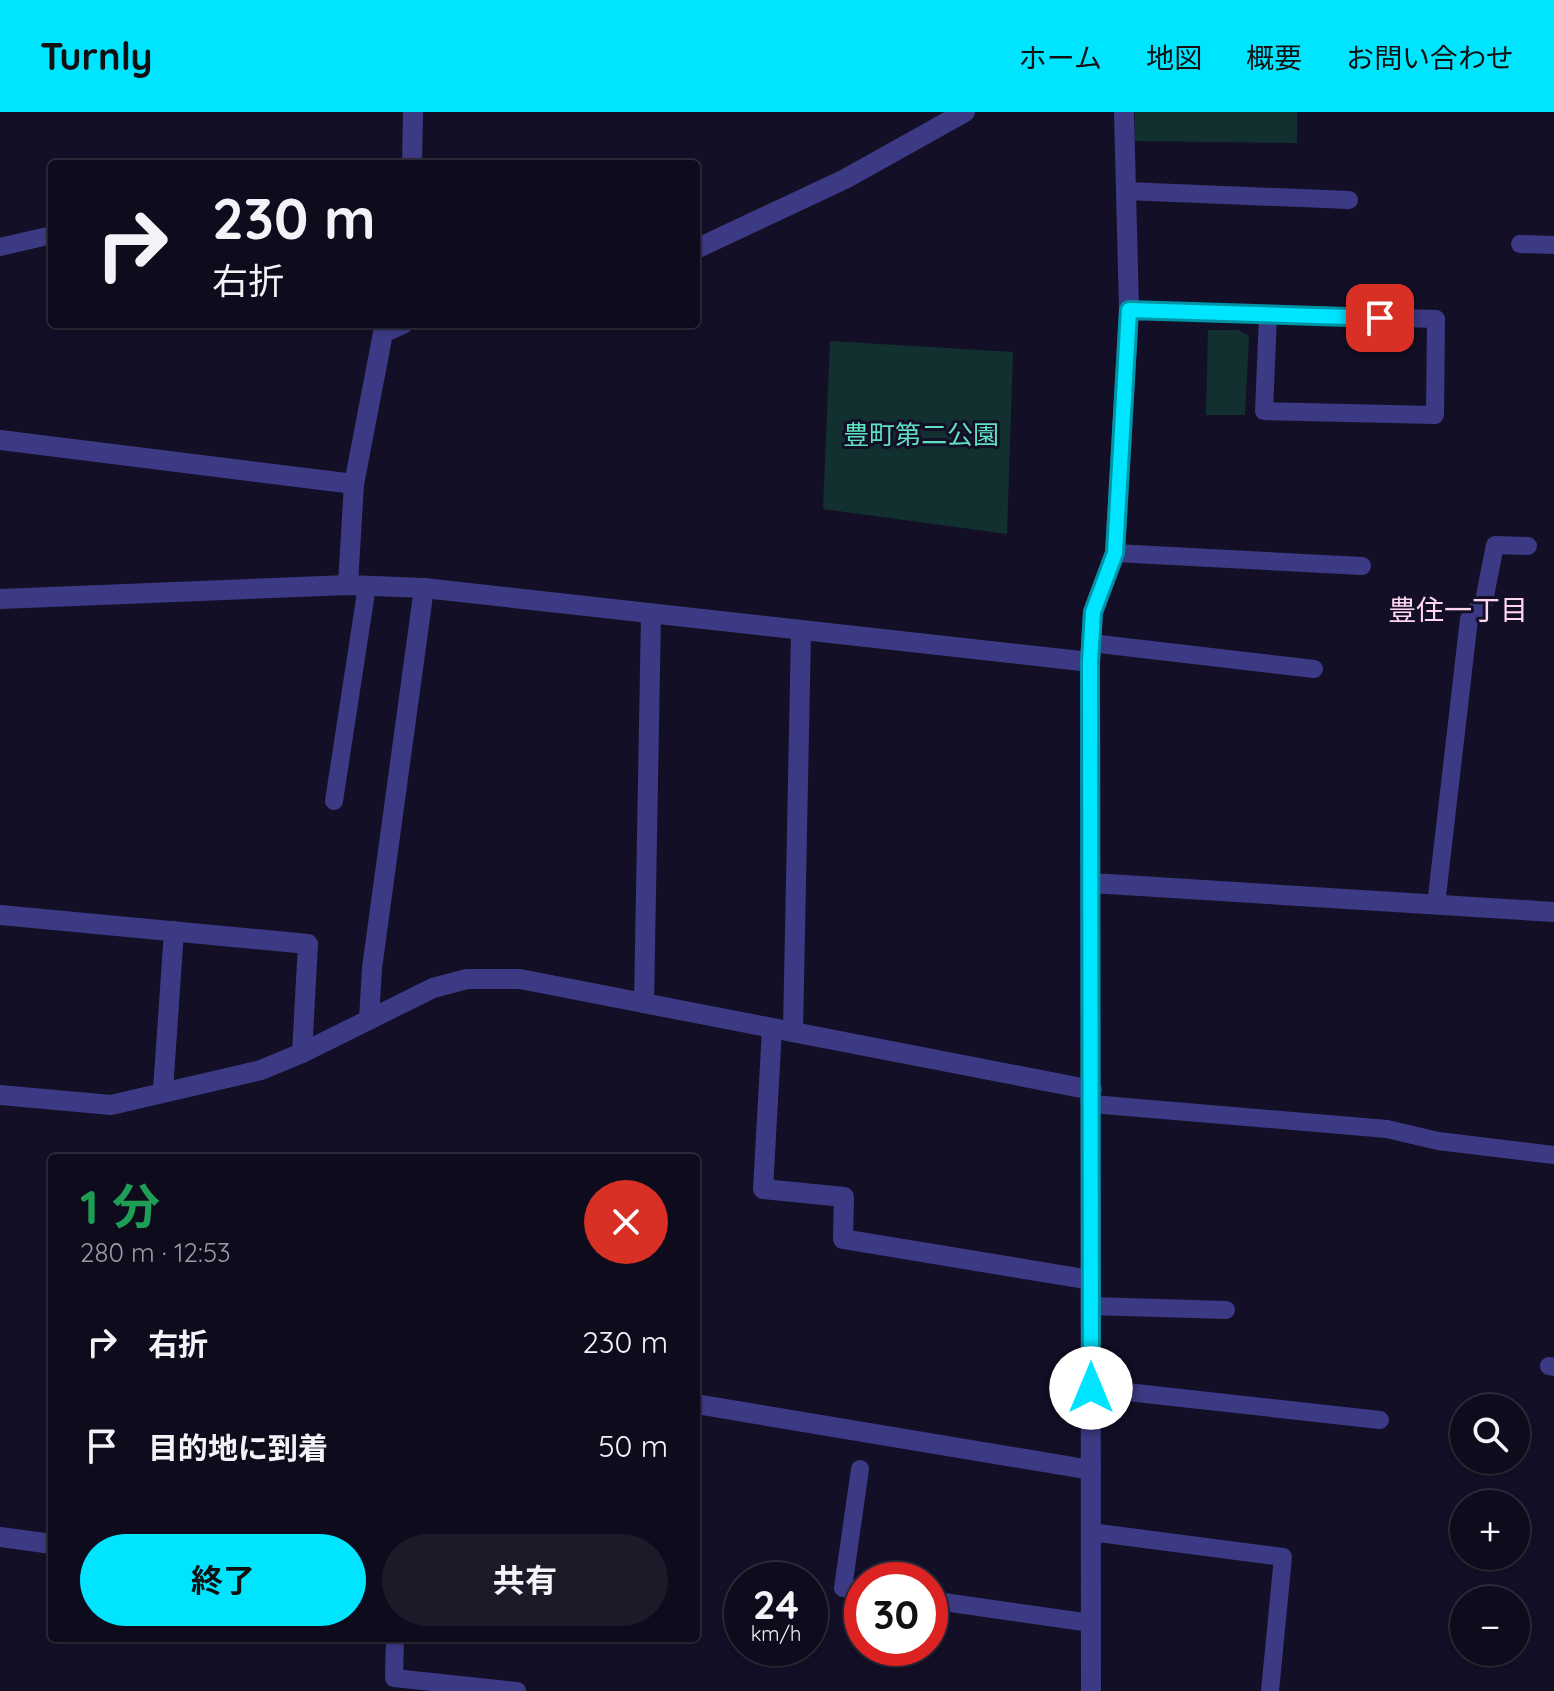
<!DOCTYPE html>
<html lang="ja">
<meta charset="utf-8">
<style>
:root{--surface:#0e0b1c;--page:#1c1929;--text:#f1f3f6;--muted:#9b9ba3;--line:#2e2b3b;--accent:#00e5ff}
body{margin:0;font-family:Quicksand,"Noto Sans JP",sans-serif;background:var(--page);color:var(--text);height:100vh;display:flex;flex-direction:column;font-size:30px;white-space:nowrap}
*{box-sizing:border-box;margin:0}
p{font-size:26px;color:var(--muted)}
.icon{flex:none;width:44px;height:44px;fill:none;stroke:currentColor;stroke-width:2;stroke-linecap:round;stroke-linejoin:round}
.map{position:relative;flex:1;overflow:hidden}
.panel{position:absolute;left:48px;top:1042px;width:652px;height:488px;display:flex;flex-direction:column;background:var(--surface);border-radius:8px;box-shadow:0 2px 6px #0004,0 0 0 2px var(--line)}
.panel>*{flex:none}
.hud{position:absolute;left:48px;top:48px;width:652px;height:168px;border-radius:8px;box-shadow:0 2px 6px #0004,0 0 0 2px var(--line);background:#0e0b1c;color:var(--text);overflow:hidden}
.tools{position:absolute;left:1450px;top:1282px;display:grid;gap:16px}
.tools a{display:grid;place-items:center;width:80px;height:80px;border-radius:50%;background:var(--surface);box-shadow:0 2px 6px #0004,0 0 0 2px var(--line);font-size:40px}
.speed{position:absolute;left:724px;top:1450px;display:flex;gap:16px;font-size:40px;font-weight:700;text-align:center}
.speed>*{display:grid;place-content:center;width:104px;height:104px;border-radius:50%;background:var(--surface);box-shadow:0 2px 6px #0004,0 0 0 2px var(--line);line-height:1}
.speed small{font-size:20px;font-weight:400}
.speed .limit{border:12px solid #d22;background:#fff;color:#111}
.pin{position:absolute;display:grid;place-items:center;width:68px;height:68px;color:#fff;margin:-34px;border-radius:16px;box-shadow:0 4px 12px #0006}
.me{position:absolute;width:88px;margin:-44px;rotate:0deg;stroke-linejoin:round;filter:drop-shadow(0 0 6px #0008)}
.turn{display:flex;align-items:center;gap:28px;height:168px;padding:0 32px;font-size:36px}
.turn .icon{width:104px;height:104px;stroke-width:2.5}
.turn b{display:block;font-size:56px;line-height:68px}
.round{display:grid;place-items:center;flex:none;width:84px;height:84px;border-radius:42px;background:var(--page)}
.overview{display:flex;align-items:center;justify-content:space-between;height:136px;padding:0 32px}
h1{font-size:48px;font-weight:700;line-height:60px;color:#1e9e55}
.cta{display:flex;gap:16px;margin-top:auto;padding:16px 32px}
.cta a{flex:1;height:92px;border-radius:48px;background:var(--accent);color:#111;font-size:32px;font-weight:700;line-height:92px;text-align:center}
.cta a+a{background:var(--page);color:var(--text)}
ul{padding:0;list-style:none}
li{display:flex;align-items:center;gap:24px;height:104px;padding:0 32px}
li div{flex:1}
li b{display:block;font-size:30px}
li em{font-style:normal}
header{display:flex;align-items:center;gap:48px;box-sizing:border-box;height:112px;padding:0 40px;background:var(--accent);color:#111}
header strong{font-size:38px}
nav{display:flex;gap:44px;margin-inline-start:auto;font-size:28px}
.map>svg:first-child{display:block}
.green{fill:#12302f}
.lines{fill:none;stroke-linecap:round;stroke-linejoin:round}
.lane{stroke:#3d3a85;stroke-width:18}
.street{stroke:#3d3a85;stroke-width:20}
.route-casing{stroke:#0095a6;stroke-width:20}
.route{stroke:#00e5ff;stroke-width:14}
.labels{text-anchor:middle;dominant-baseline:central;stroke-width:6;stroke-linejoin:round;paint-order:stroke}
.park-label{font-size:26px;fill:#5fe0c0;stroke:#130f26}
.neighbourhood-label{font-size:28px;fill:#ffd6f0;stroke:#130f26}
</style>
<header>
<strong>Turnly</strong>
<nav><a>ホーム</a><a>地図</a><a>概要</a><a>お問い合わせ</a></nav>
</header>
<div class="map">
<svg width="1554" height="1579" viewBox="0 0 1554 1579">
<rect width="100%" height="100%" fill="#130f26"/>
<!-- green -->
<g class="green">
<polygon points="1135,0 1297,0 1297,31 1135,29"/>
<polygon points="1208,218 1238,218 1249,224 1245,303 1206,303"/>
<polygon points="830,229 1013,240 1007,422 823,397"/>
</g>
<g class="lines">
<!-- lane -->
<g class="lane">
<polyline points="1126,79 1349,88"/>
<polyline points="1520,132 1554,133"/>
<polyline points="0,135 52,123"/>
<polyline points="1129,198 1436,207 1435,303 1264,299 1268,204"/>
<polyline points="1115,441 1362,454"/>
<polyline points="1091,531 1314,557"/>
<polyline points="334,689 367,474"/>
<polyline points="1436,793 1469,507 1484,489 1495,433 1528,434"/>
<polyline points="1092,992 1387,1017 1438,1029 1554,1043"/>
<polyline points="1091,1194 1226,1198"/>
<polyline points="1549,1254 1554,1255"/>
<polyline points="1091,1276 1380,1308"/>
<polyline points="860,1357 843,1476 862,1478"/>
<polyline points="1091,1420 1283,1445 1270,1579"/>
<polyline points="930,1488 1091,1511"/>
<polyline points="395,1526 394,1566 517,1579"/>
</g>
<!-- street -->
<g class="street">
<polyline points="412,52 413,0"/>
<polyline points="696,137 845,67 965,0"/>
<polyline points="0,328 354,372"/>
<polyline points="348,473 354,372 383,221 403,212"/>
<polyline points="0,487 348,473 424,476 1090,550"/>
<polyline points="1092,771 1554,800"/>
<polyline points="0,803 308,832 302,941"/>
<polyline points="644,891 651,502"/>
<polyline points="369,908 372,856 424,476"/>
<polyline points="772,917 763,1077 844,1085 843,1127 1091,1168"/>
<polyline points="793,920 801,520"/>
<polyline points="163,978 174,819"/>
<polyline points="0,983 111,993 261,958 302,941 433,876 467,867 520,867 1092,978"/>
<polyline points="696,1292 1091,1358"/>
<polyline points="0,1425 52,1432"/>
<polyline points="1091,1579 1090,550 1093,500 1115,441 1129,198 1124,0"/>
</g>
</g>
<g class="lines">
<!-- route casing -->
<g class="route-casing">
<polyline id="route" points="1091,1276 1090,550 1093,500 1115,441 1129,198 1380,206"/>
</g>
<!-- route -->
<use href="#route" class="route"/>
</g>
<g class="labels">
<!-- park labels -->
<g class="park-label">
<text x="921" y="322">豊町第二公園</text>
</g>
<!-- neighbourhood labels -->
<g class="neighbourhood-label">
<text x="1458" y="497">豊住一丁目</text>
</g>
</g>
</svg>
<div class="tools">
<a><svg class="icon" aria-label="search" viewBox="0 0 24 24"><circle cx="10" cy="10" r="6"/><path d="M15 15l6 6"/></svg></a>
<a>+</a>
<a>−</a>
</div>
<div class="speed"><div>24<small>km/h</small></div><div class="limit">30</div></div>
<div class="pin" style="left:1380px;top:206px;background:#d93025"><svg class="icon" aria-label="arrive" viewBox="0 0 24 24"><path d="M6 21V4h12l-3 4 3 4H6"/></svg></div>
<svg class="me" style="left:1091px;top:1276px" viewBox="-20 -20 40 40"><circle r="19" fill="#fff"/><path d="M0-13L10 11 0 6-10 11z" fill="#00e5ff"/></svg>
<div class="hud">
<div class="turn"><svg class="icon" aria-label="right" viewBox="0 0 24 24"><path d="M7 20v-9h11M14 6l5 5-5 5"/></svg><div><b>230 m</b>右折</div></div>
</div>
<section class="panel">
<div class="overview"><div><h1>1 分</h1><p>280 m · 12:53</p></div><a class="round" style="background:#d93025;color:#fff"><svg class="icon" aria-label="close" viewBox="0 0 24 24"><path d="M6 6l12 12M18 6L6 18"/></svg></a></div>
<ul>
<li><svg class="icon" aria-label="right" viewBox="0 0 24 24"><path d="M7 20v-9h11M14 6l5 5-5 5"/></svg><div><b>右折</b></div><em>230 m</em></li>
<li><svg class="icon" aria-label="arrive" viewBox="0 0 24 24"><path d="M6 21V4h12l-3 4 3 4H6"/></svg><div><b>目的地に到着</b></div><em>50 m</em></li>
</ul>
<div class="cta"><a>終了</a><a>共有</a></div>
</section>
</div>
